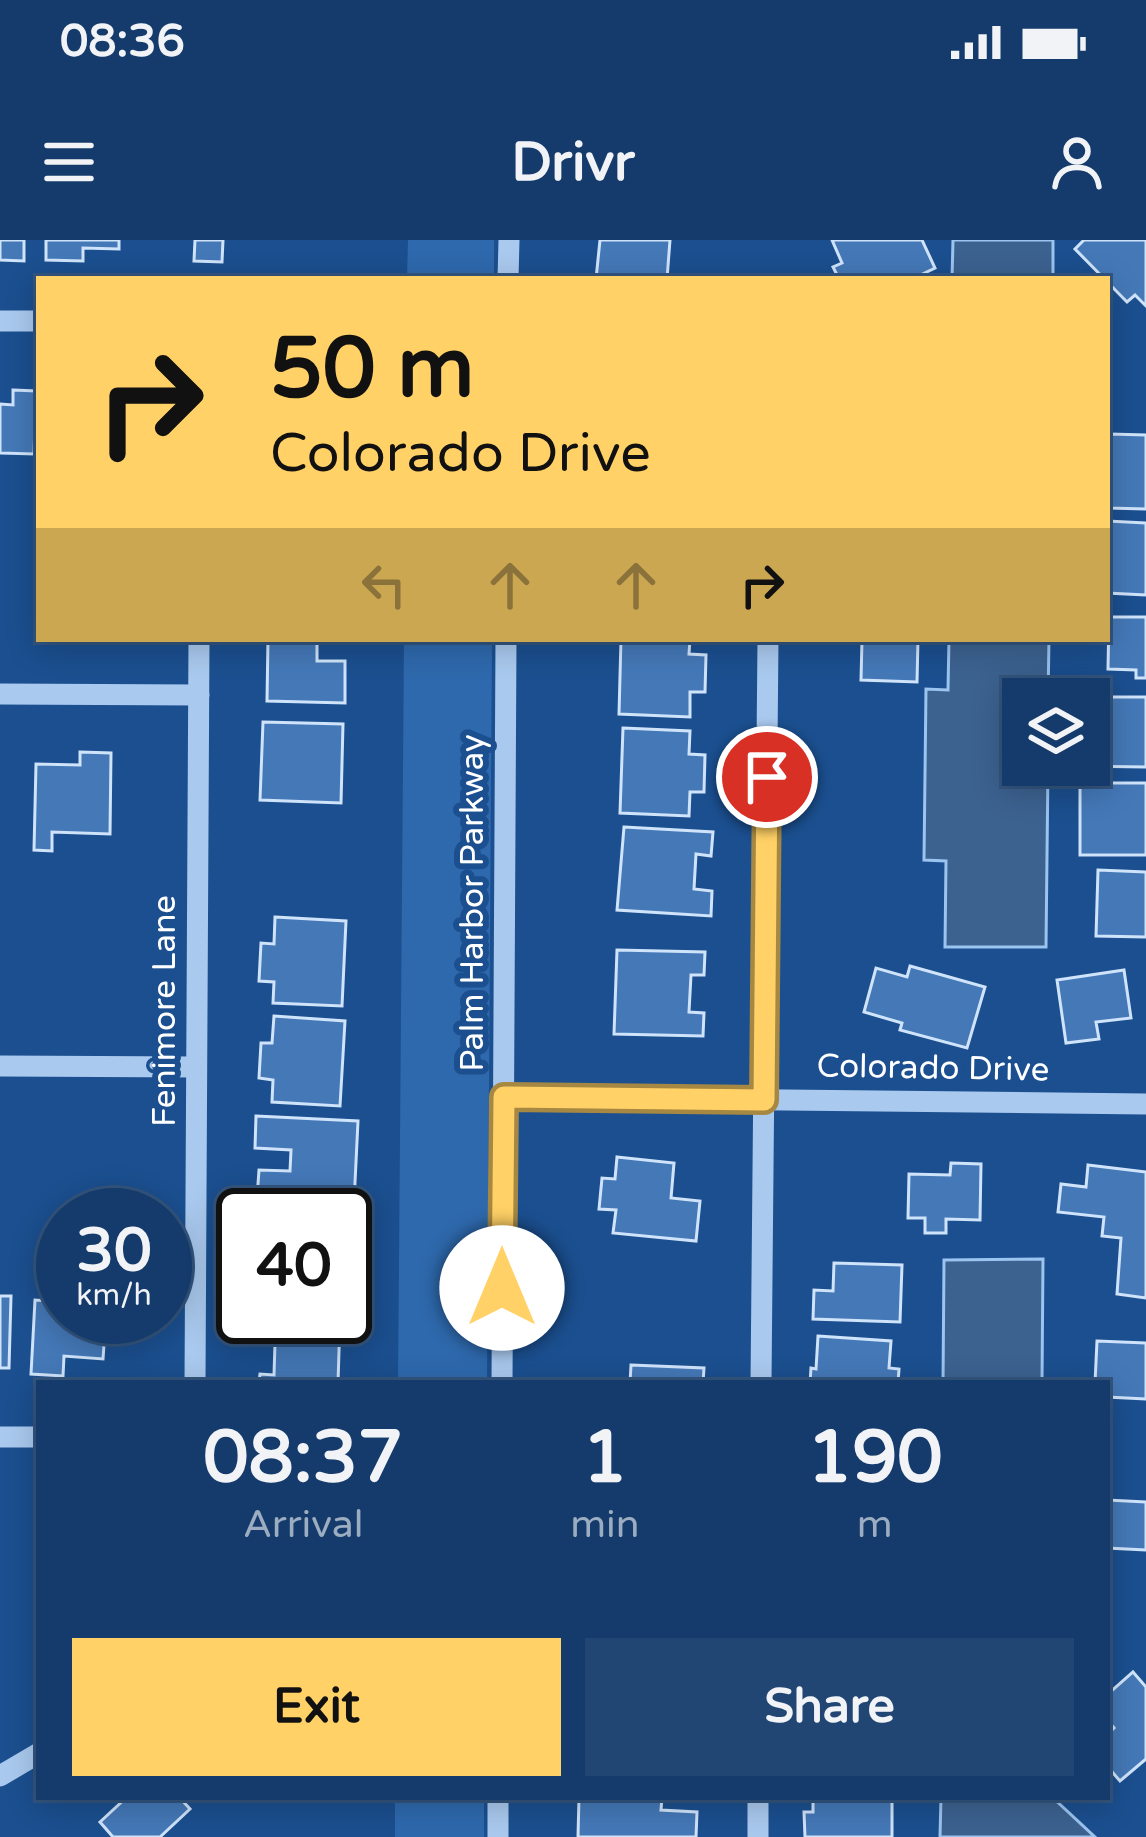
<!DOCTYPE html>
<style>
:root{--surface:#143b6b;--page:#214673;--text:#f1f3f6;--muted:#9dadc1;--line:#33557e;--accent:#ffd166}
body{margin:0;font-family:"Varela Round",sans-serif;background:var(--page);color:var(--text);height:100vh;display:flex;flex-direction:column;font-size:45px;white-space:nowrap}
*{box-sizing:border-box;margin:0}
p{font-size:39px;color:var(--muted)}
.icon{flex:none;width:66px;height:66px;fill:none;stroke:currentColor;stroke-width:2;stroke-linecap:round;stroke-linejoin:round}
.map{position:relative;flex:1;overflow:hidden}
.panel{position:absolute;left:36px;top:1140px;width:1074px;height:420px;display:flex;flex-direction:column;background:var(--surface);border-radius:0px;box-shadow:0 6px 30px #0003,0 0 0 3px var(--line)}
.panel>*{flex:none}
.hud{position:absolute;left:36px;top:36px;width:1074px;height:366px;border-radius:0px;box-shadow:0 6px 30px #0003,0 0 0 3px var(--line);background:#ffd166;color:#111;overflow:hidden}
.tools{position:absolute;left:1002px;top:438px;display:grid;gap:24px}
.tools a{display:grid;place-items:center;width:108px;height:108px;border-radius:0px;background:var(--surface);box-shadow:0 6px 30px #0003,0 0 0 3px var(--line);font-size:60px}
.speed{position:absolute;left:36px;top:948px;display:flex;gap:24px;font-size:60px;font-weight:700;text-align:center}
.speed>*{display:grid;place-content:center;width:156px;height:156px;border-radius:50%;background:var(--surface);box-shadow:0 6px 30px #0003,0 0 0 3px var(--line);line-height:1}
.speed small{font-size:30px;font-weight:400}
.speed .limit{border:6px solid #111;border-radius:18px;background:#fff;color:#111}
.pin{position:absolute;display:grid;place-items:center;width:102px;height:102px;color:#fff;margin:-51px;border:6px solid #fff;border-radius:50%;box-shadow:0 3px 12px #0007}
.me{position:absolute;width:132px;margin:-66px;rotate:0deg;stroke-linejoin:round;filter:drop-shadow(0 0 9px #0008)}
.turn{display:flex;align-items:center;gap:42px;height:252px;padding:0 36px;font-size:54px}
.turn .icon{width:156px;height:156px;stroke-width:2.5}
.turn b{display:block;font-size:84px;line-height:102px}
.lanes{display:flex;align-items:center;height:114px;padding:0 36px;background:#0003;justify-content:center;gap:60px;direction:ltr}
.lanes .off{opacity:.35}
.eta{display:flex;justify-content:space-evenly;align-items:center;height:204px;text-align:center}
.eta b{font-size:72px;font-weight:700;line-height:84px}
.primary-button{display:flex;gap:24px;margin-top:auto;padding:24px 36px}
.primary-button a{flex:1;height:138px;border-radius:0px;background:var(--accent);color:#111;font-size:48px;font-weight:700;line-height:138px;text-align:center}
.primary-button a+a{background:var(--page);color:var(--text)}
.status{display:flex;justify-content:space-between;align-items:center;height:84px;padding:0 60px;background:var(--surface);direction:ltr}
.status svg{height:33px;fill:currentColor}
header{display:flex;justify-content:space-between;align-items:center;height:156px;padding:0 36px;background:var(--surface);font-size:54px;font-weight:700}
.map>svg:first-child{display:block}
.green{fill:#2e69ad}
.water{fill:#3c6290;stroke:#9cc4f0;stroke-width:3}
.building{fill:#4478b7;stroke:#cfe3fa;stroke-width:3}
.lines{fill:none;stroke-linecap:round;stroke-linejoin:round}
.minor{stroke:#a9c9ee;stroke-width:21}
.route-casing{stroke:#a68842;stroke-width:30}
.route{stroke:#ffd166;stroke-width:21}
.labels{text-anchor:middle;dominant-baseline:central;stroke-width:12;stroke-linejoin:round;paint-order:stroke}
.street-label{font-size:33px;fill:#fff;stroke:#1b4f8f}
</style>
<div class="status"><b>08:36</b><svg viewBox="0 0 49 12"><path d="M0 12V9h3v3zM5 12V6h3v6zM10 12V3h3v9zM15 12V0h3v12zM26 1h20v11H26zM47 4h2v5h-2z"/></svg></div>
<header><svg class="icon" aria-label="menu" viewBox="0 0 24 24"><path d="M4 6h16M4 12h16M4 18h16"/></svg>Drivr<svg class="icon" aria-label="person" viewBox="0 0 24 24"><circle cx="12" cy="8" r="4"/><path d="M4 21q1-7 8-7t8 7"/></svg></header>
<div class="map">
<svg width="1146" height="1597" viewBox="0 0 1146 1597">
<rect width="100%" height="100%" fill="#1b4f8f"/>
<!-- green -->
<g class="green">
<polygon points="408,0 494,0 494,39 407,39"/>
<polygon points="404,399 492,399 487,1143 398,1143"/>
<rect x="395" y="1557" width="89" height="40"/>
</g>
<!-- water -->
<g class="water">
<polygon points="953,0 1053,0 1053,39 952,39"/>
<polygon points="949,399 1049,399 1048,459 1023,459 1023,525 1048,525 1046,707 945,707 946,621 924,620 926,449 948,450"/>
<polygon points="1043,1019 1042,1143 943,1143 944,1020"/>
<polygon points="941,1557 1052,1557 1095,1597 940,1597"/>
</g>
<!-- building -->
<g class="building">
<polygon points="0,0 24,0 24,21 0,20"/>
<polygon points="46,0 119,0 119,9 83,8 83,21 46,20"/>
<polygon points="195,0 223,0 222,22 194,21"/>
<polygon points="600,0 670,0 667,39 596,39"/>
<polygon points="832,0 922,0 935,28 912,39 839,39 833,27 842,23"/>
<polygon points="1084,0 1146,0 1146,66 1135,55 1127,62 1075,9"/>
<polygon points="13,150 36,151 34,214 0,213 0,164 13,165"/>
<polygon points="1109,194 1146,195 1146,269 1108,268"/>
<polygon points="1107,281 1146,283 1146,355 1107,353"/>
<polygon points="1109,377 1146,377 1146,438 1136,438 1136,430 1108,429"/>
<polygon points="268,399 317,399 317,421 345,421 345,463 267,461"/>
<polygon points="621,399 690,399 689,414 706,415 705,452 690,452 690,477 619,474"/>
<polygon points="830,399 918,399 917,442 861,440 862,400"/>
<polygon points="1075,457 1146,457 1146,527 1075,526 1089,525 1089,459"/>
<polygon points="263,482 343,484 341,563 260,560"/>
<polygon points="623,488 690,491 689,514 705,515 704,552 690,552 689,576 620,573"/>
<polygon points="80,512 111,513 110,594 52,592 52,611 34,610 36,524 80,525"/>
<rect x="1080" y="543" width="66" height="72"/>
<polygon points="624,587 713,592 711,616 696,614 694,649 712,651 711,676 617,670"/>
<polygon points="1098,630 1146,632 1146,697 1096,696"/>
<polygon points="275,677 346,681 342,766 273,763 274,742 259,741 261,703 274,704"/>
<polygon points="617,710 705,712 704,735 691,735 689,772 704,773 703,796 614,794"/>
<polygon points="910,726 985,747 967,808 900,790 902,783 864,772 876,728 907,737"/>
<polygon points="1124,730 1131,778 1096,782 1099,799 1066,803 1057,740"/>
<polygon points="274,776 345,781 340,866 272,862 273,840 259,838 261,803 272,803"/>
<polygon points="256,876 358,881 354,963 257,958 259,930 290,931 291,910 255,908"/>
<polygon points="617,917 674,923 671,958 700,961 696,1001 613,993 616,970 599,969 602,938 615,939"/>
<polygon points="951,923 981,924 980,980 946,979 946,993 925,993 925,978 908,978 909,934 950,935"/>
<polygon points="1088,925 1146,932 1146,1058 1117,1054 1121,998 1102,996 1104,977 1058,972 1061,944 1086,947"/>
<rect x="345" y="990" width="19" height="59"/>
<polygon points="834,1023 902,1025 900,1082 813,1079 814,1050 833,1051"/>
<polygon points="52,1037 63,1038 63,1077 106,1077 103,1119 64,1116 63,1136 31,1134 35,1060 51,1061"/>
<polygon points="0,1056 11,1056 9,1128 0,1128"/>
<polygon points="259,1077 340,1079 338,1143 259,1143 260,1134 274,1135 275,1103 259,1102"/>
<polygon points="818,1096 891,1101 889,1128 899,1129 898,1143 810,1143 811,1128 816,1129"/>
<polygon points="1097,1101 1146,1103 1146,1159 1107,1157 1107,1143 1095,1143"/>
<polygon points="631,1125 704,1128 703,1143 630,1143"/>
<polygon points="1107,1260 1146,1262 1146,1310 1107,1308"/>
<polygon points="1133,1432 1146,1447 1146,1519 1120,1541 1107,1526 1107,1495 1114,1488 1107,1480 1107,1455"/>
<polygon points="127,1557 179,1557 190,1569 160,1597 113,1597 100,1582"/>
<polygon points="579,1557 662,1557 661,1570 697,1572 696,1597 578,1597"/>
<polygon points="813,1557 892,1557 892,1597 805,1597 804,1572 813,1572"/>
</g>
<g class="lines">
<!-- minor -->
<g class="minor">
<polyline points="508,39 509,0"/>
<polyline points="0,81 39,81"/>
<polyline points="0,454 199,455"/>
<polyline points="0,826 196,827"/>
<polyline points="504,857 1146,864"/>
<polyline points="195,1143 199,399"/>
<polyline points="502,1143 506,399"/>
<polyline points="761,1143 768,399"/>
<polyline points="0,1197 39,1197"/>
<polyline points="0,1536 39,1513"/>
<polyline points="498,1597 498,1557"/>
<polyline points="758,1597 758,1557"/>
</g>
</g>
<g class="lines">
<!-- route casing -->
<g class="route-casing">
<polyline id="route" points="502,1048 504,857 764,860 767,537"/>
</g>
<!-- route -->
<use href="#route" class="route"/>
</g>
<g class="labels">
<!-- street labels -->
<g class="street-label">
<text transform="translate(472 663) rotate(-90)">Palm Harbor Parkway</text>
<text transform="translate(164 771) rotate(-90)">Fenimore Lane</text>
<text transform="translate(933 828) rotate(1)">Colorado Drive</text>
</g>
</g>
</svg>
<div class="tools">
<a><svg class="icon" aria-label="layers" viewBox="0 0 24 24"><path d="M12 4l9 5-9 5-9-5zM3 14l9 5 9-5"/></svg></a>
</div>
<div class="speed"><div>30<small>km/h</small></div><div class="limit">40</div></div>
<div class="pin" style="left:767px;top:537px;background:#d93025"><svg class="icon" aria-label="arrive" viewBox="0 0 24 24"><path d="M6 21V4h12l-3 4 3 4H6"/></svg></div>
<svg class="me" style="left:502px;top:1048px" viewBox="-20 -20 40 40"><circle r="19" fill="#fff"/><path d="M0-13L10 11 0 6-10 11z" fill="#ffd166"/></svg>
<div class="hud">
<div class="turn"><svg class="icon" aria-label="right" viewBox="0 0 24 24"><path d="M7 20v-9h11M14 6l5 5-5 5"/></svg><div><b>50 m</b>Colorado Drive</div></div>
<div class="lanes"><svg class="icon off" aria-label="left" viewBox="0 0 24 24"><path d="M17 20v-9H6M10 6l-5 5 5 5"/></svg><svg class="icon off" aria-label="ahead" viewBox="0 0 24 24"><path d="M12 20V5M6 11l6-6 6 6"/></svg><svg class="icon off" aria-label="ahead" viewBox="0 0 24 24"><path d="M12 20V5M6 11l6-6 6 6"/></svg><svg class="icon" aria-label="right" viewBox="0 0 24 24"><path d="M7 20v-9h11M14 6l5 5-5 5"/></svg></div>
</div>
<section class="panel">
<div class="eta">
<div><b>08:37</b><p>Arrival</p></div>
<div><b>1</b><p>min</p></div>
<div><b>190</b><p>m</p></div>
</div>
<div class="primary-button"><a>Exit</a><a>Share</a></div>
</section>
</div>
